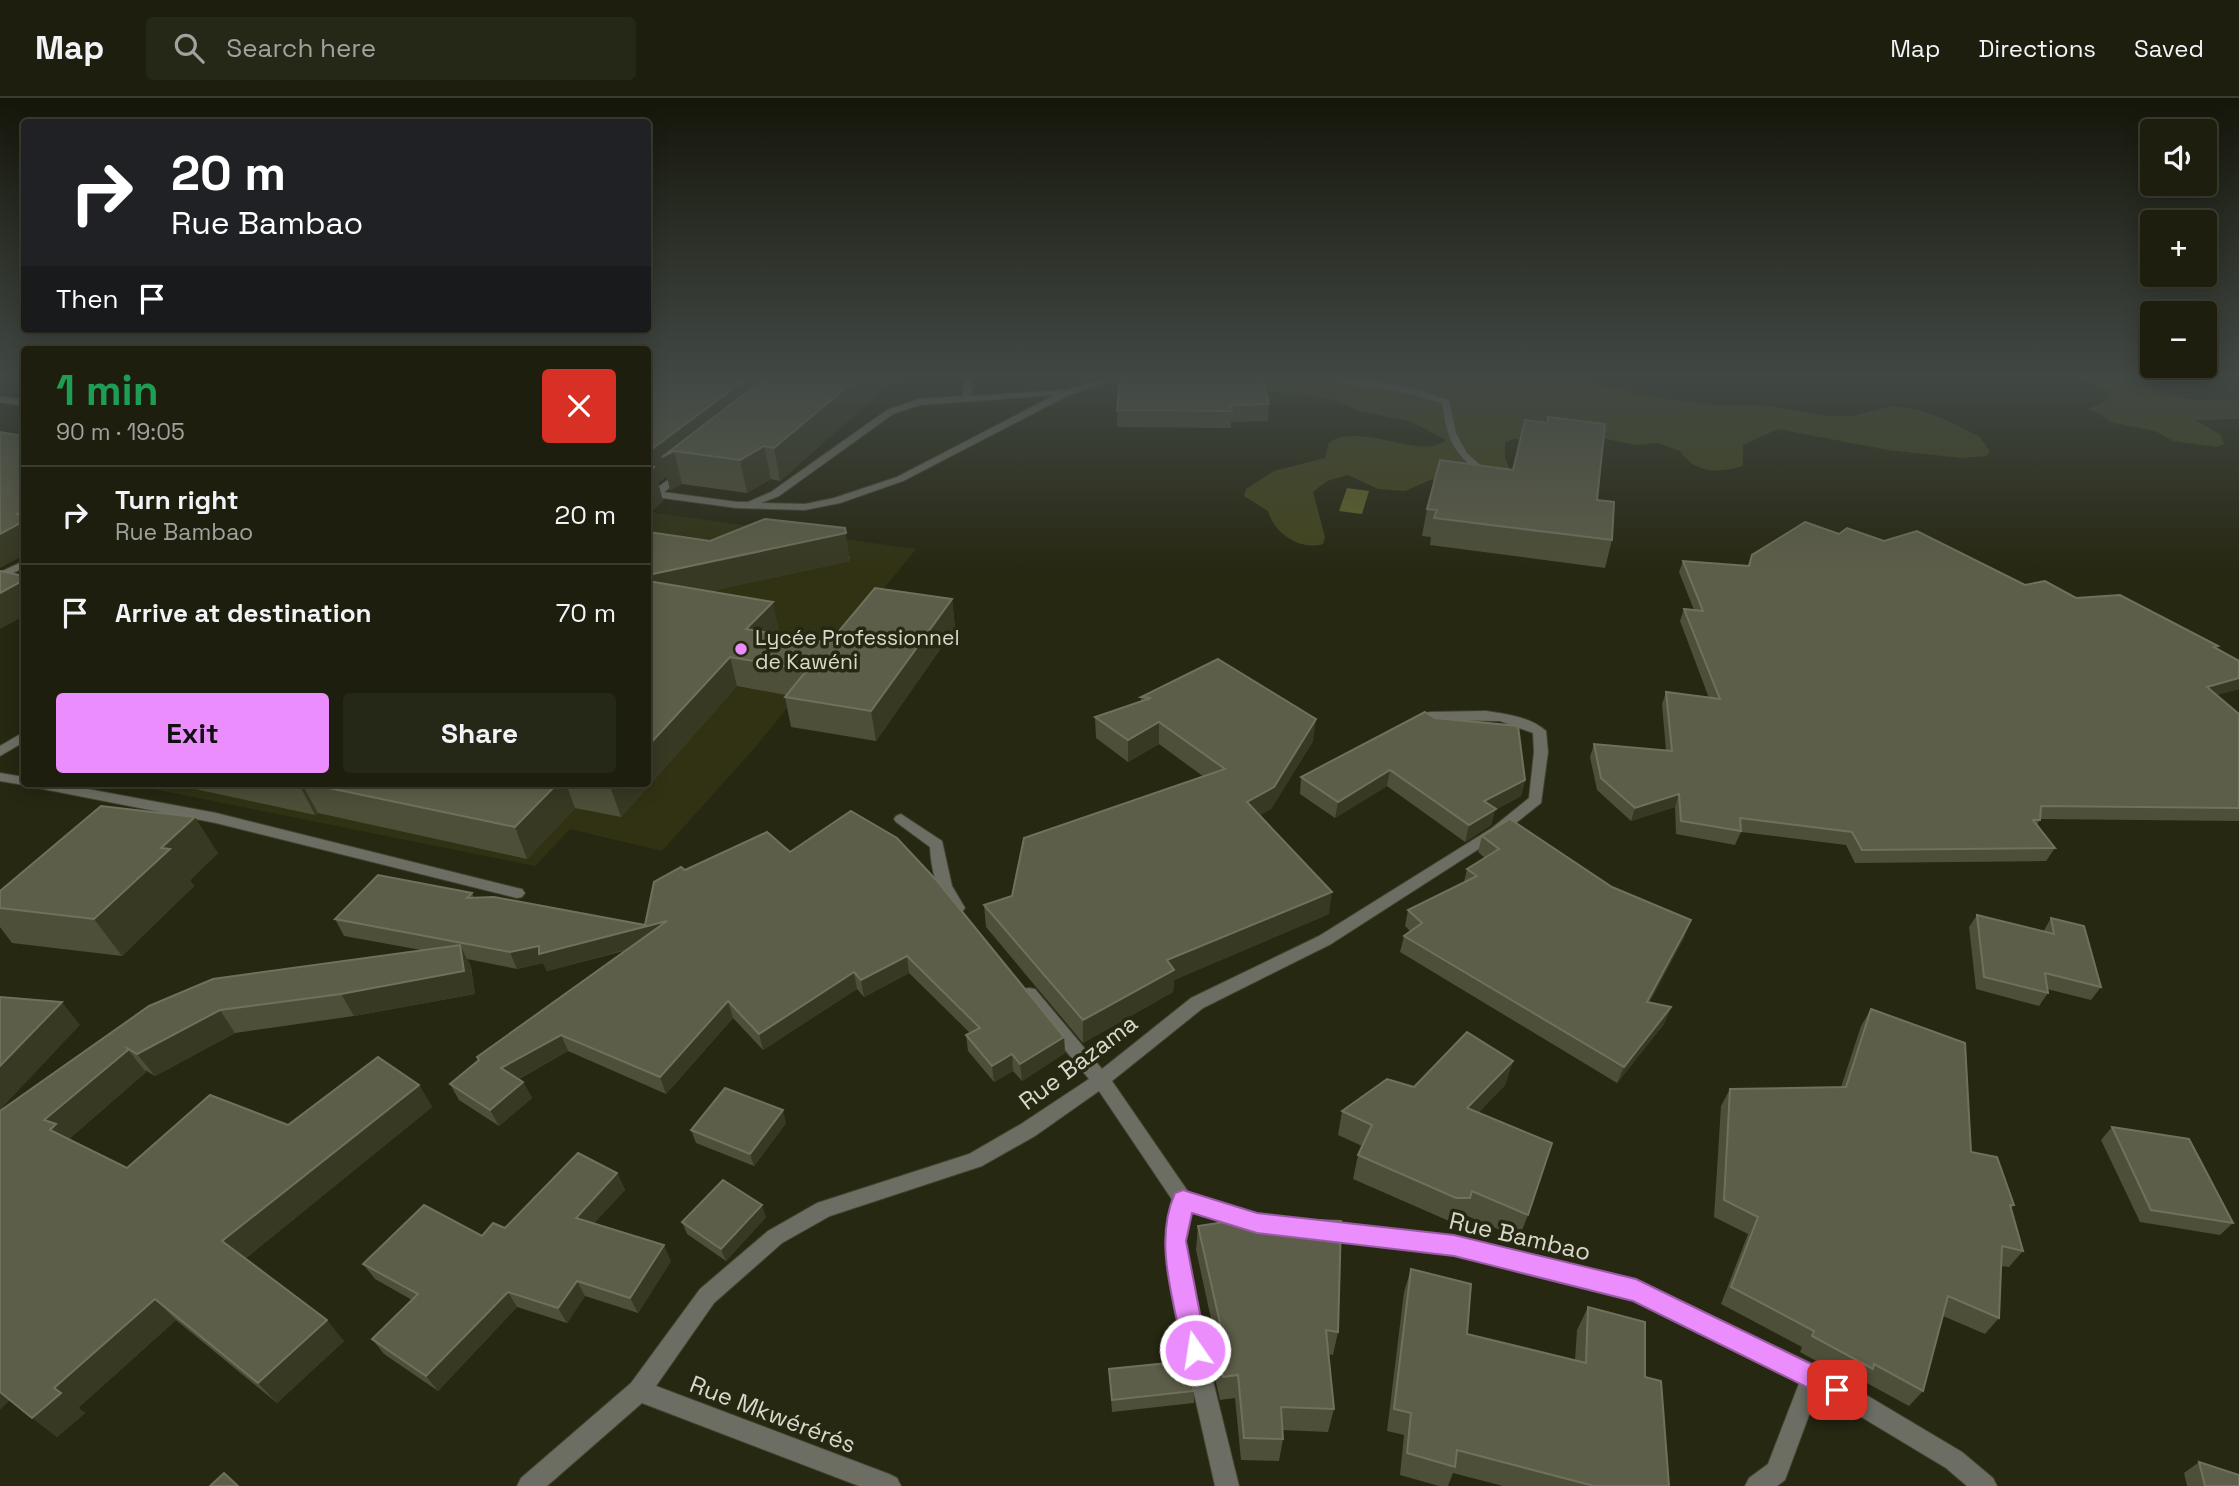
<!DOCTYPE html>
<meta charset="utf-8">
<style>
:root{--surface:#1d1e0e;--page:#252717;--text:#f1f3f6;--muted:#a0a29e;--line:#3b3c2e;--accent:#eb8dfc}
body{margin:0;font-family:"Space Grotesk",sans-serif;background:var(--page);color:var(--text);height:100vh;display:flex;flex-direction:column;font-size:26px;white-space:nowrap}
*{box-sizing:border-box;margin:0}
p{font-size:23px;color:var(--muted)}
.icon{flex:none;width:38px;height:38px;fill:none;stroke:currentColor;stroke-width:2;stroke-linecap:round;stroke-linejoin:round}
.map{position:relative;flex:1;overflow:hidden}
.sheet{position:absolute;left:21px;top:248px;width:630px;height:441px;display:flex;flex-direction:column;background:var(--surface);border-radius:7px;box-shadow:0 4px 18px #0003,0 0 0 2px var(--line)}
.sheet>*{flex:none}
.top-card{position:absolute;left:21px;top:21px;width:630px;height:214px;border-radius:7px;box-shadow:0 4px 18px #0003,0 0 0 2px var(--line);background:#202124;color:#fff;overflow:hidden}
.controls{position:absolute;left:2140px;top:21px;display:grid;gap:14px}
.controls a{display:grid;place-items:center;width:77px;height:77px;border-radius:7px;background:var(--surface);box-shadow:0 4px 18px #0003,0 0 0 2px var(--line);font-size:35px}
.pin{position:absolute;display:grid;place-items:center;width:60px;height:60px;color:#fff;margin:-30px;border-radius:14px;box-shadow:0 4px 10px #0006}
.me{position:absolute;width:77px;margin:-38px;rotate:347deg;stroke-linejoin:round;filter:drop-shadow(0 0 5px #0008)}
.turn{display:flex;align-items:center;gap:24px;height:147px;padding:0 35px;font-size:32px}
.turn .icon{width:91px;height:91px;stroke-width:2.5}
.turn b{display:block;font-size:49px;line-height:60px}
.then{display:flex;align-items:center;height:66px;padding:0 35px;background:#0003;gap:14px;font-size:26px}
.round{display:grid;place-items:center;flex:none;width:74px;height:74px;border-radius:7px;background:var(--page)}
.headline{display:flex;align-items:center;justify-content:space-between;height:119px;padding:0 35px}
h1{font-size:42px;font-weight:700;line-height:52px;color:#1e9e55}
.cta{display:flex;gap:14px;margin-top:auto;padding:14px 35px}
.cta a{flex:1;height:80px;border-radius:7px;background:var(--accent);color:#111;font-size:28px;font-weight:700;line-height:80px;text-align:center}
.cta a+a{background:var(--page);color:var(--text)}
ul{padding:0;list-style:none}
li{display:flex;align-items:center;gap:21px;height:98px;padding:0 35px;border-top:2px solid var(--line)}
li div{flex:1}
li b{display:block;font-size:26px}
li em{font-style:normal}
header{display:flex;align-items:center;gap:42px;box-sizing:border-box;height:98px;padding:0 35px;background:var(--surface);border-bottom:2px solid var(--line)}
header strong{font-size:33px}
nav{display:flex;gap:38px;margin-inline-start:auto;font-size:24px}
.search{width:490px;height:63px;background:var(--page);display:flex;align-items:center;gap:18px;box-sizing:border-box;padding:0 24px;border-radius:7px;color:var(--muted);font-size:26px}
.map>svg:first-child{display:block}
.built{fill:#313214}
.green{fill:#43451c}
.water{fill:#606327}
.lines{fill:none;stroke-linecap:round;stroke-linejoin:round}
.service-casing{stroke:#434430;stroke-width:2}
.minor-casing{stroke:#434430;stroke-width:2}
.service{fill:#6d6e63;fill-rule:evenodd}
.minor{fill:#6d6e63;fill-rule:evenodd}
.wall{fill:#4e4f39}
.shaded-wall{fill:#383923}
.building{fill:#5d5e49;stroke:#70715d;stroke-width:2}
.route{fill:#eb8dfc;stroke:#995ca4;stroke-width:2}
.poi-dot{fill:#eb8dfc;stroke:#272812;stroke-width:2.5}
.labels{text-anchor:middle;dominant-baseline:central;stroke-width:7;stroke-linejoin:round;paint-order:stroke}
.poi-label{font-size:21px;fill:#d8d9cc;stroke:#272812;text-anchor:start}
.near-street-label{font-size:24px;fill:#d8d9cc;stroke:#272812}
</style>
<header>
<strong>Map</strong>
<div class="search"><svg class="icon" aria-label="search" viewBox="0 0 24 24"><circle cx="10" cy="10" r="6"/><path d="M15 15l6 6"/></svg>Search here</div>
<nav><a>Map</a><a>Directions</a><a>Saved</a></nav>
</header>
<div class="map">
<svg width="2239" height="1388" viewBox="0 0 2239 1388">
<rect width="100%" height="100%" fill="#272812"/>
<!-- built -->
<polygon class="built" points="648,414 916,451 753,652 662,753 570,731 535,768 129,686 648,686"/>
<!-- green -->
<g class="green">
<path d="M1220,278H1457L1536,286L1575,282L1654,299L1715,307H1762L1828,318H1852L1893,308L1919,312L1942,320L1980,339L1990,354L1986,358L1961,360L1888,352L1778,331L1743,347V368C1718,375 1695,376 1680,353L1658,345L1636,347L1596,339L1513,341L1505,345V360L1510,372L1430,382L1405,393L1378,391L1348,377L1327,383L1313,394L1325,439L1323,446C1301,453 1274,436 1268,413L1244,398L1246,391L1274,373L1325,360L1329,344C1364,324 1421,363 1446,342L1412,324L1360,313L1331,301L1253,291Z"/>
<polygon points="2077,278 2126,278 2164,295 2191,302 2239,302 2239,321 2195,322 2221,337 2224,346 2217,349 2173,343 2155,333 2110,324 2099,315 2087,311 2110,301 2113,294"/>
</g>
<!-- water -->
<polygon class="water" points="1347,390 1369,393 1362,416 1339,413"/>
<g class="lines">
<!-- service casing -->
<g class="service-casing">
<g id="service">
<path d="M965,278H973L971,298L1065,292L1116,278H1128L1071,296L903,383L840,405L805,412L737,410L732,407L737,404H748L771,394L887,312L919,301L963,298ZM1055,297L897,379L834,400L805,406L761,405L779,398L893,316L920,307Z"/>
<path d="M1300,278C1349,274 1403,286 1449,302L1456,335L1467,355L1494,379L1486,381C1454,354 1448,347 1442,305L1394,292L1304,281Z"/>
<polygon points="679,374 687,376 659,398 651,398 651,394"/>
<polygon points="24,463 24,470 0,481 0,474"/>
<polygon points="0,675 24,679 24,686 29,686 24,687 0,683"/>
<polygon points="31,686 61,686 216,715 517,790 522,791 525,795 522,799 517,800 216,725 38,690"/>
</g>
</g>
<!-- minor casing -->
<g class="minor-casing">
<g id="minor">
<polygon points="0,298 24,302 24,308 0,304"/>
<polygon points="648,392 737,404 742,407 737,410 648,398"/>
<path d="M1486,613C1506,616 1531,619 1546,633L1548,654L1541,705L1502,736L1331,846L1203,910L1112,983L1189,1095L1262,1117L1269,1120L1272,1126L1269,1132L1262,1135L1191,1113L1185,1143L1192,1198L1239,1388H1215L1172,1198L1165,1143L1173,1103L1099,993L1035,1038L982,1068L830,1118L782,1145L714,1205L656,1288L889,1376L897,1380L901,1388H859L642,1305L547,1388H517L521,1380L631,1285L700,1191L768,1133L817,1105L969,1056L1021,1026L1089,981L1023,901L1021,896L1023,891L1029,890L1035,891L1102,971L1191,900L1319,838L1492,730L1529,700L1534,654L1533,635L1500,623L1429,622L1423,618L1429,614Z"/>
<polygon points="24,634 24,644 0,658 0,648"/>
<path d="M901,716L942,743L952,788L965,810L962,814H952C937,794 931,773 930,749L896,724L894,721L896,718Z"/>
<polygon points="1324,1124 1454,1139 1643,1185 1821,1270 1962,1354 1993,1380 1997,1388 1967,1388 1946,1370 1818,1293 1785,1382 1777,1388 1745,1388 1749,1380 1768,1366 1800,1283 1633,1201 1454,1157 1324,1142 1317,1139 1314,1133 1317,1127"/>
</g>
</g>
<!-- service -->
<use href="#service" class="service"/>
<!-- minor -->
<use href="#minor" class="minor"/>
</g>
<!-- wall -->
<g class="wall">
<rect x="0" y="278" width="24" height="2"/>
<polygon points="648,278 899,278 780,383 771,381 747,395 682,386 670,392 667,378 658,385 663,403 648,416"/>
<polygon points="1120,278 1269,306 1268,323 1231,324 1231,330 1117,329 1117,312"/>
<polygon points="1597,402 1612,442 1605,470 1430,447 1431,439 1422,438 1427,411"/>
<polygon points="1839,436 1884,443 2025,487 2076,500 2216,551 2239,591 2216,597 2239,616 2239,723 2040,721 2037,727 2055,750 2046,763 1855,765 1846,747 1741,734 1735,747 1676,736 1675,709 1631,723 1597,692 1590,659 1594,646 1666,653 1662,606 1666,594 1709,600 1680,523 1684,511 1694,512 1679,474 1683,463 1748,468 1752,457"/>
<polygon points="710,443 850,458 850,463 711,493 779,532 775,536 829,545 952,501 955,530 876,643 791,629 785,599 786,597 737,588 621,719 575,710 527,761 318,715 315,717 172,686 648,686"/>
<polygon points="1218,561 1313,643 1271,711 1260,717 1329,816 1174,882 1173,894 1083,945 986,829 984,807 1012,798 1204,679 1159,646 1128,664 1096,640 1095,619 1141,603 1141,599"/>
<polygon points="1425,614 1525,682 1521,698 1495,712 1491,727 1465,744 1387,688 1335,720 1300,696 1301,679"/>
<polygon points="1482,738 1685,838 1649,905 1671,909 1664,926 1617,985 1400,854 1404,838 1410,833 1405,828 1408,812 1464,784 1467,771 1485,760 1478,754"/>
<polygon points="790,754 1064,939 1065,955 1022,983 1013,973 994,984 968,953 966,937 970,935 909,875 864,899 857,891 763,952 733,920 666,996 568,953 519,981 523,984 532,1000 499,1028 459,1002 450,986 627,852 547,873 543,865 517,871 467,861 471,869 475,896 354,918 235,935 155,978 145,972 146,974 69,1041 127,1070 288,1027 419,987 432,1009 246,1160 344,1243 277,1305 176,1222 78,1310 85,1315 57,1339 10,1302 0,1013 149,908 421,852 344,838 335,821 472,795 474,800 645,827 685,772"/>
<polygon points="218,755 190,782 194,788 122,858 12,845 0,829 0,793"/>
<polygon points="1977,817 2043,834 2051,820 2101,889 2091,902 2047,891 2048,895 2039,908 1976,891 1969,829"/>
<polygon points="1871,911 1971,1054 2014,1107 2011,1111 2023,1153 2009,1169 2001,1168 1999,1220 1985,1236 1943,1218 1923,1293 1909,1308 1863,1283 1860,1287 1800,1254 1802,1249 1721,1206 1748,1136 1714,1119 1721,1008 1730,991 1841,989 1861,928"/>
<polygon points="1513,963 1505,987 1478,1015 1528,1117 1519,1140 1465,1117 1462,1123 1449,1123 1353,1081 1358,1057 1362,1048 1338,1037 1342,1013 1414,989"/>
<polygon points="786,1025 754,1068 696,1045 691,1032"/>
<polygon points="2112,1029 2233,1125 2220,1137 2140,1124 2101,1042"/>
<polygon points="617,1075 625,1092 593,1126 671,1163 638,1215 585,1198 567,1225 517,1209 438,1293 384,1256 372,1241 412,1202 375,1181 363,1166 482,1138 505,1130"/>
<polygon points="766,1119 726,1163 687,1136 682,1124"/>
<polygon points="1198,1128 1338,1234 1333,1257 1328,1256 1334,1311 1328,1334 1282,1332 1283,1341 1279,1363 1241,1362 1235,1300 1220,1302 1213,1271 1215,1248 1217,1248 1196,1152"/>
<polygon points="1411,1171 1467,1236 1575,1262 1577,1232 1588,1209 1645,1279 1669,1388 1503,1388 1453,1375 1448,1388 1439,1388 1400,1377 1404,1337 1387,1333 1404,1194"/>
<polygon points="1109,1271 1194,1293 1194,1305 1112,1314"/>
<polygon points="2199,1364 2239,1388 2187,1388 2184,1375"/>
</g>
<!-- shaded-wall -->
<g class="shaded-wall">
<polygon points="750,278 766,278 769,298 674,353 682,386 670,392 667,378 658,385 663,403 648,416 648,354"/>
<polygon points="860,278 899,278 780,383 774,350"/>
<polygon points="764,348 771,381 747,395 740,362"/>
<polygon points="24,412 24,457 0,470 0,436 17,416"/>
<polygon points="845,430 850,463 648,507 648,477"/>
<polygon points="24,482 24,518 0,531 0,495"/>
<polygon points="952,501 955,530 876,643 871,613"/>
<polygon points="773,504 779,532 753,560 746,531"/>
<polygon points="730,559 737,588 621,719 610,688 613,686 648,686 648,648"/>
<polygon points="2239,580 2239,591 2198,602 2207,589"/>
<polygon points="1316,621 1313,643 1271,711 1245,726 1247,704"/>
<polygon points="1159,624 1159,646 1128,664 1128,642"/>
<polygon points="1390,672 1387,688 1335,720 1338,704"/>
<polygon points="1525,682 1521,698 1495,712 1491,727 1465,744 1469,727 1484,703"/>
<polygon points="299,686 302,686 318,715 315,717"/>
<polygon points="557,686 566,686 575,710 527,761 515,729"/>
<polygon points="1679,696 1675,709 1631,723 1635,710"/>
<polygon points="195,719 218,755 190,782 194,788 122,858 94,821 161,750"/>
<polygon points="1332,794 1329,816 1174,882 1173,894 1083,945 1083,922 1167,862"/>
<polygon points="1691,822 1685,838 1640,921 1647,904"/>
<polygon points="667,823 672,839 547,873 543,865 517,871 510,854"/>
<polygon points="460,847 471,869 475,896 354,918 341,896"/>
<polygon points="907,858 909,875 864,899 861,882"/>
<polygon points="854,874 857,891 763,952 759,936"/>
<polygon points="728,903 733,920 666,996 660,979"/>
<polygon points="62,904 80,927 0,1012 0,968"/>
<polygon points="1671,909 1664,926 1617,985 1624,969"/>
<polygon points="220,912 235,935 155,978 137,956"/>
<polygon points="561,937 568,953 509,986 501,970"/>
<polygon points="1064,939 1065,955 1022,983 1020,966"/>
<polygon points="128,952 146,974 69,1041 50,1032 44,1022"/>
<polygon points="1012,956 1013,973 994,984 992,968"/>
<polygon points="1513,963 1505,987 1460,1034 1467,1010"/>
<polygon points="523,984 532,1000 499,1028 490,1012"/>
<polygon points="419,987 432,1009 241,1164 222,1143"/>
<polygon points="783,1012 786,1025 754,1068 750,1056"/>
<polygon points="617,1075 625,1092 584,1136 576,1120"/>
<polygon points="762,1107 766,1119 726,1163 721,1151"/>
<polygon points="664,1147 671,1163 638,1215 630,1200"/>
<polygon points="577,1183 585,1198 567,1225 558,1210"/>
<polygon points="508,1194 517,1209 438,1293 426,1278"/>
<polygon points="155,1201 176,1222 78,1310 85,1315 57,1339 32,1320 54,1290"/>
<polygon points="327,1222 344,1243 277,1305 258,1285"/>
<polygon points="0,1295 10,1302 0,1312"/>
</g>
<!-- building -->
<g class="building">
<polygon points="648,278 750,278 648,354"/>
<polygon points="768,278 860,278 774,350 764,348 740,362 674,353 662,359"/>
<polygon points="1120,278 1263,278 1269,306 1230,307 1232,313 1117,312"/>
<polygon points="1548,319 1605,326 1597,402 1614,404 1612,442 1434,420 1437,412 1427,411 1440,362 1513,372 1525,322 1547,325"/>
<polygon points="0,334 22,338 24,342 24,412 17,416 24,417 24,423 0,436"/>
<polygon points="648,368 654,369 648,375"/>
<polygon points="765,421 845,430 846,435 648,477 648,434 710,443"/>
<polygon points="1805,424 1839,436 1847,430 1884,443 1917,433 2025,487 2045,483 2076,500 2120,497 2218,548 2214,549 2239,563 2239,580 2207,589 2239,616 2239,710 2041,708 2040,722 2033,722 2055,750 1862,752 1852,734 1740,720 1741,733 1681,723 1679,696 1635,710 1601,680 1594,646 1672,653 1666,594 1720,601 1684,511 1703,513 1683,463 1749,468 1752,457"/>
<polygon points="0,473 24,478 24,482 0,495"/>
<polygon points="648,483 773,504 746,531 829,545 875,490 952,501 871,613 785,599 807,572 730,559 648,648"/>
<polygon points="1218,561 1316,621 1274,689 1247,704 1332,794 1167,862 1174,872 1083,922 984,807 1012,798 1024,740 1225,671 1159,624 1128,642 1095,619 1151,600 1141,599"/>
<polygon points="1425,614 1435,620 1518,628 1525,682 1484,703 1496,711 1469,727 1390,672 1338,704 1301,679"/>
<polygon points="310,686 557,686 515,729"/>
<polygon points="598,686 613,686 610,688"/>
<polygon points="101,708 195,719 161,750 170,751 94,821 0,810 0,793"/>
<polygon points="851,713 897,740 938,784 1064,939 1020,966 1012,956 992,968 966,937 980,930 907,858 861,882 854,874 759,936 728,903 660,979 561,937 501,970 523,984 490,1012 450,986 479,962 477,959 667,823 539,856 539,848 510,854 335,821 378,777 472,795 467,800 494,799 645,827 654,784 681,769 685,772 767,734 790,754"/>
<polygon points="1510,721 1612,789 1691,822 1647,904 1671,909 1624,969 1404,838 1422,825 1408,812 1477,778 1467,771 1499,751 1482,738"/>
<polygon points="1977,817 2054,836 2051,820 2084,828 2101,889 2045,875 2048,895 1984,879"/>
<polygon points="460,847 464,873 341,896 220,912 137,956 127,950 128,952 44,1022 56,1026 50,1032 127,1070 210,997 288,1027 378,959 419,987 222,1143 327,1222 258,1285 155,1201 54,1290 61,1295 32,1320 0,1294 0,1013 149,908 213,881"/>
<polygon points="0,899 62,904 0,968"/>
<polygon points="1871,911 1965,945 1971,1054 1997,1059 2014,1107 2010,1107 2023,1153 2002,1148 1999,1220 1948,1198 1923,1293 1874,1266 1873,1271 1812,1238 1814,1233 1731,1189 1758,1119 1724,1102 1730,991 1846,989"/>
<polygon points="1467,934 1513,963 1467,1010 1552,1045 1528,1117 1472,1093 1470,1100 1456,1100 1358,1057 1372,1027 1342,1013 1387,981 1414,989"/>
<polygon points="725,990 783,1012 750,1056 691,1032"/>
<polygon points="2112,1029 2189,1041 2233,1125 2151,1112"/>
<polygon points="578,1055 617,1075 576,1120 664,1147 630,1200 577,1183 558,1210 508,1194 426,1278 372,1241 418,1196 363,1166 424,1107 482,1138 493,1125 505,1130"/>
<polygon points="723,1082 762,1107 721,1151 682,1124"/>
<polygon points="1251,1120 1341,1123 1338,1234 1326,1232 1334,1311 1281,1309 1283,1341 1244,1340 1238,1277 1223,1279 1215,1248 1225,1247 1198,1128"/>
<polygon points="1411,1171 1471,1186 1467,1236 1586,1265 1588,1209 1645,1224 1645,1279 1661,1283 1669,1388 1594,1388 1457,1352 1455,1369 1407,1355 1411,1315 1394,1311"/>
<polygon points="1187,1263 1194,1293 1112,1302 1109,1271"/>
<polygon points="2199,1364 2239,1377 2239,1388 2205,1388"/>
<polygon points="224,1375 238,1388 210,1388"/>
</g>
<!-- sky -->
<linearGradient id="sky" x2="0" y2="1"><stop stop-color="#15160a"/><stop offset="0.59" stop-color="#414844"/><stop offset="1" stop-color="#414844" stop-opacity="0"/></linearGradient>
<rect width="2239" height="472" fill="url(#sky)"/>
<!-- route -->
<path class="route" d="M1183,1092L1257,1115L1454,1137L1636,1181L1846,1283L1849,1292L1846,1301L1837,1304L1633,1203L1454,1158L1257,1135L1192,1115L1186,1143L1207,1252L1204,1261L1195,1264L1186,1261L1183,1252C1174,1202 1153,1144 1175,1095Z"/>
<!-- markers -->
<circle class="poi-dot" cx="741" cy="551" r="7"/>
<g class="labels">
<!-- poi labels -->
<g class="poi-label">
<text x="755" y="539">Lycée Professionnel<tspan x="755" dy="24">de Kawéni</tspan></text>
</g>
<!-- near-street labels -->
<g class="near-street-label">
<text transform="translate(1078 964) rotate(-37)">Rue Bazama</text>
<text transform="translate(1520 1138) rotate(13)">Rue Bambao</text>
<text transform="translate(773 1316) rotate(21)">Rue Mkwérérés</text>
</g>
</g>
</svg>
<div class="controls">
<a><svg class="icon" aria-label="sound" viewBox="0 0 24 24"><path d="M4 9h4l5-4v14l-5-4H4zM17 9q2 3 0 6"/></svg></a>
<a>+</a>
<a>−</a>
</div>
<div class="pin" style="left:1837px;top:1292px;background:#d93025"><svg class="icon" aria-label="arrive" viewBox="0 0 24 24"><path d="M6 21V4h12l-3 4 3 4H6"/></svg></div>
<svg class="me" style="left:1195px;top:1252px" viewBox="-20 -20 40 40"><circle r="17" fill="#eb8dfc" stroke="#fff" stroke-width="3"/><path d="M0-11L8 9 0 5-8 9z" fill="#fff"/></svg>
<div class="top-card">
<div class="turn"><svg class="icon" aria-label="right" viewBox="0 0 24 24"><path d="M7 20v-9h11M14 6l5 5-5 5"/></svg><div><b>20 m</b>Rue Bambao</div></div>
<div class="then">Then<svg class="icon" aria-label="arrive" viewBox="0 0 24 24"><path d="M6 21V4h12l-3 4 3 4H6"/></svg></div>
</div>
<section class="sheet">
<div class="headline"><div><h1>1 min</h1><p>90 m · 19:05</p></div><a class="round" style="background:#d93025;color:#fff"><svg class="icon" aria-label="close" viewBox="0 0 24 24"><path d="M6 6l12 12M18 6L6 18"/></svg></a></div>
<ul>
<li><svg class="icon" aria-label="right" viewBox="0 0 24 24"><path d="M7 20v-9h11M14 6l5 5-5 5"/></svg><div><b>Turn right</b><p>Rue Bambao</p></div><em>20 m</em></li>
<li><svg class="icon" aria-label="arrive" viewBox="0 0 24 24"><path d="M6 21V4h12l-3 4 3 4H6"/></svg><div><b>Arrive at destination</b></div><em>70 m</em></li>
</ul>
<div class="cta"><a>Exit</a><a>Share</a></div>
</section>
</div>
